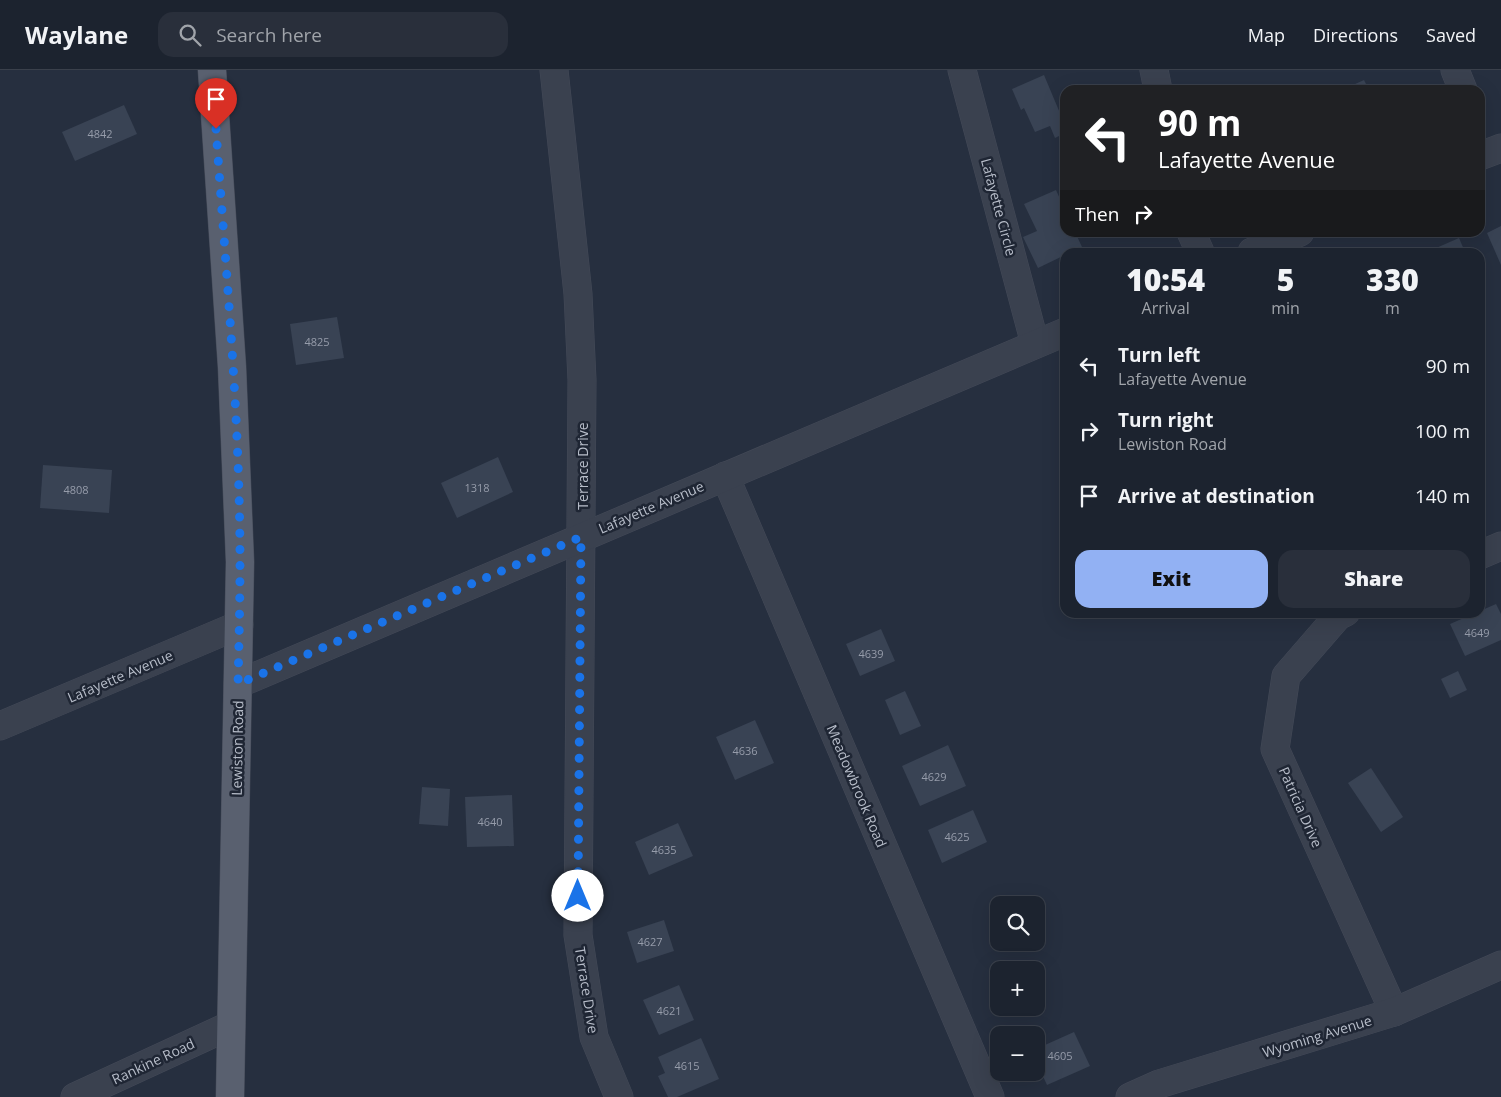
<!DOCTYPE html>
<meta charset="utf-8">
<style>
:root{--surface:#1c232f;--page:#292f3b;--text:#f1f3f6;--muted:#a0a4aa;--line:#3a404b;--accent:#92b1f3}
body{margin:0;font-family:"Open Sans",sans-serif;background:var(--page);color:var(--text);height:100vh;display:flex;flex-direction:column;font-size:19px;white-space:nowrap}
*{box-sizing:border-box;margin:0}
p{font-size:16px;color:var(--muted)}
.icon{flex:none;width:28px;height:28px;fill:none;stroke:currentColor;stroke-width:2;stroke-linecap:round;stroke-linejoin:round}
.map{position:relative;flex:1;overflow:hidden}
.details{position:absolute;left:1060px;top:178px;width:425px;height:370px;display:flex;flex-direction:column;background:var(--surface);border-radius:15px;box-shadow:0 5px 20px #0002,0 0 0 1px var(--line)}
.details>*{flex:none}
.top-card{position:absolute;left:1060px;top:15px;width:425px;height:152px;border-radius:15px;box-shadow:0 5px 20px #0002,0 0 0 1px var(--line);background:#202124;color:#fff;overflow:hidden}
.buttons{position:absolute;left:990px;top:826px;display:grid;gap:10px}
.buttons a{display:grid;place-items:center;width:55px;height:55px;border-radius:10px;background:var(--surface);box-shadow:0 5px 20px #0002,0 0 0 1px var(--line);font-size:25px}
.pin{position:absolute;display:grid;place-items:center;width:42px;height:42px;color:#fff;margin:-51px -21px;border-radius:50% 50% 50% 0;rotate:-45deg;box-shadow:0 0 5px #0007}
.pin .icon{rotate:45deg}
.me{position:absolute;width:55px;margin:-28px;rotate:0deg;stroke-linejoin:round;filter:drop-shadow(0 0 4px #0008)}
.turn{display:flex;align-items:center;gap:18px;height:105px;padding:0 15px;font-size:22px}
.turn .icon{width:65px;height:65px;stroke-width:2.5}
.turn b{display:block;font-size:35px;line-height:42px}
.then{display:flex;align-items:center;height:48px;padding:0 15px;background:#0003;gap:10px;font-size:19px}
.eta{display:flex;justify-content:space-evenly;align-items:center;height:85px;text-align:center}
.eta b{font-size:30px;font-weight:800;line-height:35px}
.cta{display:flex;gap:10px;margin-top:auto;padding:10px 15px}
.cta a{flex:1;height:58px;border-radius:15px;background:var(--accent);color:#111;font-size:20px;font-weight:800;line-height:58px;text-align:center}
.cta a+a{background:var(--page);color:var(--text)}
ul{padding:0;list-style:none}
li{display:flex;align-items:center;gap:15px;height:65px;padding:0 15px}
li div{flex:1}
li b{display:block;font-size:19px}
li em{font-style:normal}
header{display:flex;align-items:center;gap:30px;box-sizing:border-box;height:70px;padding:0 25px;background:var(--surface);border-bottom:1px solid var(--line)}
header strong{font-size:24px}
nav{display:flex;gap:28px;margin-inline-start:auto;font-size:18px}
.search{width:350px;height:45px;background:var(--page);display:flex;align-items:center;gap:12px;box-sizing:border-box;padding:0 18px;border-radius:15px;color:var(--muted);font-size:19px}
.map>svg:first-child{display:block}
.building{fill:#394354}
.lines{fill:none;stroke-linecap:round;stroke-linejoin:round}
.minor-casing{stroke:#444a58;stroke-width:29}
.major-casing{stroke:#444a58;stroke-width:29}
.minor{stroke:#3a414f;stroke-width:28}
.major{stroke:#59606f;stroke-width:28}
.route{stroke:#1a73e8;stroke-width:9;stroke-dasharray:0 16.2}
.labels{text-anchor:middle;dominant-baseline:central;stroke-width:5;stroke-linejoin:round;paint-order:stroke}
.number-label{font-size:11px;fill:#969caa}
.street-label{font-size:14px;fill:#b7bdc9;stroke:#1f2634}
</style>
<header>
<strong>Waylane</strong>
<div class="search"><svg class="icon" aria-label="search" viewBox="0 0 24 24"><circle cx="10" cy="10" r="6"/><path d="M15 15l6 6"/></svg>Search here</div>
<nav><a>Map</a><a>Directions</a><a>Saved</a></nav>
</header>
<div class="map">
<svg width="1501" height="1027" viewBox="0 0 1501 1027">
<rect width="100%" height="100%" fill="#262f3f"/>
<!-- building -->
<g class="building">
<polygon points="1044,5 1065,55 1065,63 1055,68 1050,56 1035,62 1024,38 1021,40 1012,19"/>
<polygon points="1364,10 1369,20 1342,20"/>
<polygon points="124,35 137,64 75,91 62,62"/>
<polygon points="1056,120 1065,140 1065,162 1075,162 1082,177 1065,182 1065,185 1038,198 1023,167 1037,161 1024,134"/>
<polygon points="1501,156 1501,195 1487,163"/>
<polygon points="1459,168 1465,182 1427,182"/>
<polygon points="337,247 344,288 296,295 290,254"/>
<polygon points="498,387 513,422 457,448 441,413"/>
<polygon points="43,395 112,400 109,443 40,438"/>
<polygon points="1496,534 1501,544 1501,570 1465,586 1450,554"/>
<polygon points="881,559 895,591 860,606 846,574"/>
<polygon points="1458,601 1467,620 1450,628 1441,609"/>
<polygon points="905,621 921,656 900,665 885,630"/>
<polygon points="755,650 774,693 735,710 716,667"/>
<polygon points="948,675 966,716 920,736 902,696"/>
<polygon points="1371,698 1403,747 1381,762 1348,713"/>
<polygon points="422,717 450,719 448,756 419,754"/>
<polygon points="512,725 514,776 467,777 465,727"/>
<polygon points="973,740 987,772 942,793 928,760"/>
<polygon points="678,753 693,786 649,805 635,772"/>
<polygon points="664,850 674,881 637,893 627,862"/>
<polygon points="679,915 694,950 659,965 643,930"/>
<polygon points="1074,962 1090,996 1047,1015 1036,991 1036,979"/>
<polygon points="701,968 719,1009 677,1027 668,1027 658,1006 665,1003 658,987"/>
</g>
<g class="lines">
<!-- minor casing -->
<g class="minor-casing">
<g id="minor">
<polyline points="554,0 578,224 582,310 578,865 594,967 619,1027"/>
<polyline points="962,0 1035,274"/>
<polyline points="1154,0 1158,20"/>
<polyline points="1455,0 1463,20"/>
<polyline points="1480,86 1501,78"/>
<polyline points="1191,162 1200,182"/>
<polyline points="1252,182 1300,162"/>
<polyline points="725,406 990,1027"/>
<polyline points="1480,485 1501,476"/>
<polyline points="1346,542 1338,546 1286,606 1275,679 1394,942"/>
<polyline points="238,614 1065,262"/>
<polyline points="0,656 239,555"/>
<polyline points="75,1027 231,955"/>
<polyline points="1130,1027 1159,1014 1394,942 1501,895"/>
</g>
</g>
<!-- major casing -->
<g class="major-casing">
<polyline id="major" points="212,0 232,297 240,492 230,1027"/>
</g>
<!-- minor -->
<use href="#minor" class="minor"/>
<!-- major -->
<use href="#major" class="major"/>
</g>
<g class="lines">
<!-- route -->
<path class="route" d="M216,59C226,203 240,348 240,492C240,532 239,573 238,614L581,467L578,826"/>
</g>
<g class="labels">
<!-- number labels -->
<g class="number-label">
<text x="100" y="63">4842</text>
<text x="317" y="271">4825</text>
<text x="477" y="417">1318</text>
<text x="76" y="419">4808</text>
<text x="1477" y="562">4649</text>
<text x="871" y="583">4639</text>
<text x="745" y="680">4636</text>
<text x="934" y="706">4629</text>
<text x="490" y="751">4640</text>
<text x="957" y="766">4625</text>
<text x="664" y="779">4635</text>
<text x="650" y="871">4627</text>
<text x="669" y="940">4621</text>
<text x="1060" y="985">4605</text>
<text x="687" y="995">4615</text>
</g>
<!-- street labels -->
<g class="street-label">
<text transform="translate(999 137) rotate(75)">Lafayette Circle</text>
<text transform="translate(582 396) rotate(-90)">Terrace Drive</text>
<text transform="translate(651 437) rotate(-23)">Lafayette Avenue</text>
<text transform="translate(120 606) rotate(-23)">Lafayette Avenue</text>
<text transform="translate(237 678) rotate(-89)">Lewiston Road</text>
<text transform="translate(857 716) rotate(67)">Meadowbrook Road</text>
<text transform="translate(1301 737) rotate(66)">Patricia Drive</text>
<text transform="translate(587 920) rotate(81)">Terrace Drive</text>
<text transform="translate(1317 966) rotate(-17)">Wyoming Avenue</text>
<text transform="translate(153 991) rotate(-25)">Rankine Road</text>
</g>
</g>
</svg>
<div class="buttons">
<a><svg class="icon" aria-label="search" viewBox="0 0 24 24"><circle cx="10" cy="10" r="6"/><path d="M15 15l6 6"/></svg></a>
<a>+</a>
<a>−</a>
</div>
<div class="pin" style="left:216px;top:59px;background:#d93025"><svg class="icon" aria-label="arrive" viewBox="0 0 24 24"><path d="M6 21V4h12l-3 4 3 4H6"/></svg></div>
<svg class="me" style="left:578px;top:826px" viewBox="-20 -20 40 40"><circle r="19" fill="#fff"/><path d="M0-13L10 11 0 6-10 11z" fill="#1a73e8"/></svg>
<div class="top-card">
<div class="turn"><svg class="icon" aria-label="left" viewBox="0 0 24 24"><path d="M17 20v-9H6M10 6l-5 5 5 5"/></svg><div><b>90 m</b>Lafayette Avenue</div></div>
<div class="then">Then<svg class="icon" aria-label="right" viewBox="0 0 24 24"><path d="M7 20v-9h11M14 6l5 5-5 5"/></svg></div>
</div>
<section class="details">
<div class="eta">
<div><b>10:54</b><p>Arrival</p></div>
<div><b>5</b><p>min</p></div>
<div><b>330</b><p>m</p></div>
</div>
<ul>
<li><svg class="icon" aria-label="left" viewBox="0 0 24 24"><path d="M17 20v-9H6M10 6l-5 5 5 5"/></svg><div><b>Turn left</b><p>Lafayette Avenue</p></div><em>90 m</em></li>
<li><svg class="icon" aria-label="right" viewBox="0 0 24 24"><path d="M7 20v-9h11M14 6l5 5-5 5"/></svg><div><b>Turn right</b><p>Lewiston Road</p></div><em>100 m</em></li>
<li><svg class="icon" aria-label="arrive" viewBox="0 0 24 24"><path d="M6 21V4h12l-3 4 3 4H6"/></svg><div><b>Arrive at destination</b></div><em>140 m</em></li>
</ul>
<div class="cta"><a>Exit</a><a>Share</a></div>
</section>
</div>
